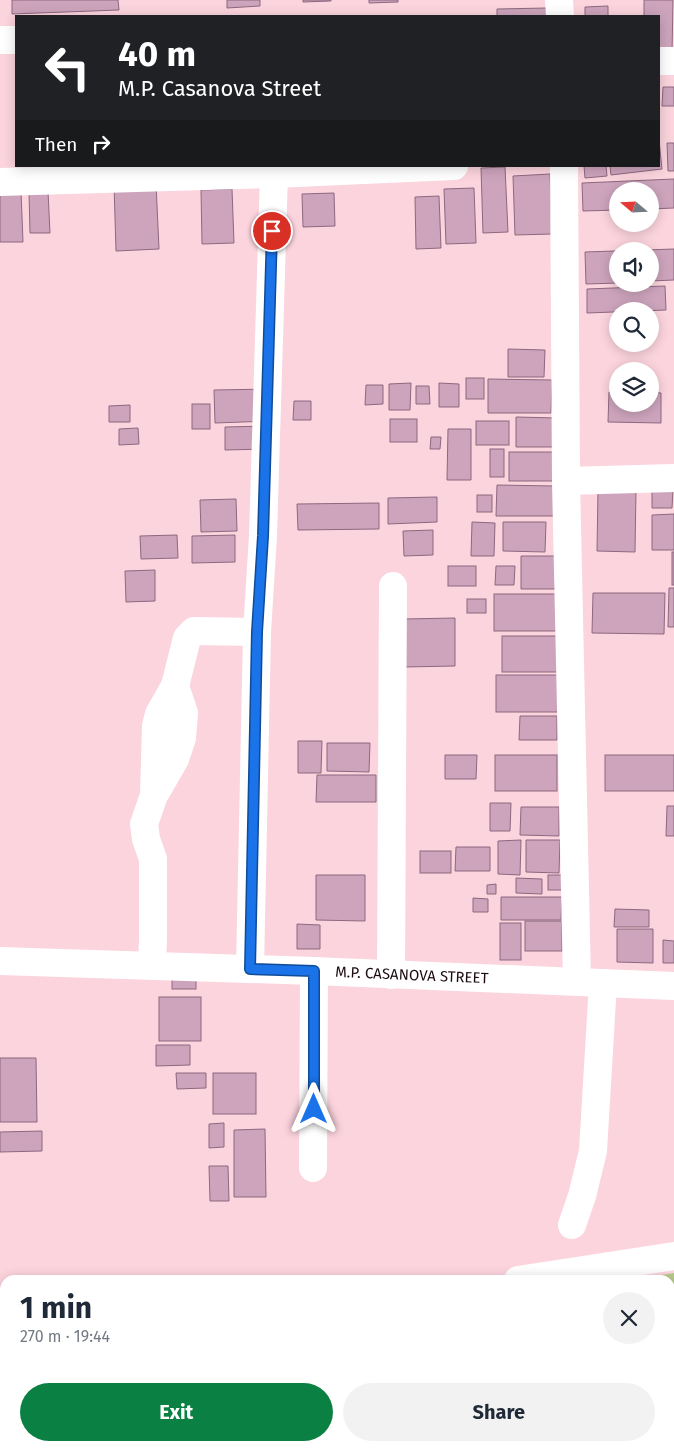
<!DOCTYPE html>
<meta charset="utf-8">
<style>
:root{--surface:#fff;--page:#f2f2f3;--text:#1f2937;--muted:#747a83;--accent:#0b8043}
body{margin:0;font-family:"Fira Sans",sans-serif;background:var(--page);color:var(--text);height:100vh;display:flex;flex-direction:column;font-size:19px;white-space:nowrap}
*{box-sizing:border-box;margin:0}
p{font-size:16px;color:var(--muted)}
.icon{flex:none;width:28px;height:28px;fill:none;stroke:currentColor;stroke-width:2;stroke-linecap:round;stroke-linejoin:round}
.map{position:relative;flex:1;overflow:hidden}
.panel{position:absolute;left:0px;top:1275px;width:675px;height:176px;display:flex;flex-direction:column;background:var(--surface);border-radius:15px 15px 0 0;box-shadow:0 2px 12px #0003}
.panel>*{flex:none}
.guide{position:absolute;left:15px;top:15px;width:645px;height:152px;border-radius:0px;box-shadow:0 2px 12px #0003;background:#202124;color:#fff;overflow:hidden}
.needle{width:32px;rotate:289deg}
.tools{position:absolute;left:609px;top:182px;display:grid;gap:10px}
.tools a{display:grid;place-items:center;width:50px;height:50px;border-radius:50%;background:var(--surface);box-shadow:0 2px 12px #0003;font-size:25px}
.pin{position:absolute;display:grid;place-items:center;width:42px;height:42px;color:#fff;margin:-21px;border:2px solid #fff;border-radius:50%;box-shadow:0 1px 5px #0007}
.me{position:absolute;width:55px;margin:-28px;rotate:0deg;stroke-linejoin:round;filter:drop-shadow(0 0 4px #0008)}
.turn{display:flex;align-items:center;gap:18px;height:105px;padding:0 20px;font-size:22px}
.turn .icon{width:65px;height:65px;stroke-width:2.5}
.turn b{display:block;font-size:35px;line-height:42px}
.then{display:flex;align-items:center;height:48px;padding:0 20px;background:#0003;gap:10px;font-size:19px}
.round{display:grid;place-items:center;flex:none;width:52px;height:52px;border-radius:26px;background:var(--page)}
.head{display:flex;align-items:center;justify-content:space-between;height:85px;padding:0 20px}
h1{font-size:30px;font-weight:700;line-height:38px}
.cta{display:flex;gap:10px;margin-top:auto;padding:10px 20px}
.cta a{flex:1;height:58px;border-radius:30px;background:var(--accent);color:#fff;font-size:20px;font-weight:700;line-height:58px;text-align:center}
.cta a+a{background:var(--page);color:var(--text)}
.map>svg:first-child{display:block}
.green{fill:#b6c989}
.building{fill:#cda4bc;stroke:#8d687f}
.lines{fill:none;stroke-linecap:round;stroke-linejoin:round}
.minor{stroke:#fff;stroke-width:28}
.route-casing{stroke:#114b97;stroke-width:12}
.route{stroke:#1a73e8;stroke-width:9}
.labels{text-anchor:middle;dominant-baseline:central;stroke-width:4.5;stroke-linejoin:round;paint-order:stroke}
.street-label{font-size:15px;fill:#1c0c11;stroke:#fce7ec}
</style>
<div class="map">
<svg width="674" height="1451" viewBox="0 0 674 1451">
<rect width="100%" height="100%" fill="#fcd4de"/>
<!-- green -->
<polygon class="green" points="674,1273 674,1451 0,1451 0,1381 5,1380 5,1446 670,1446 670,1280 629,1280"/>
<!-- building -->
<g class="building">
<polygon points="12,0 118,0 119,10 12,14"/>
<polygon points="227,0 260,0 260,6 227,8"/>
<polygon points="303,0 331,0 331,1 303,2"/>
<polygon points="369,0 398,0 398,2 369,3"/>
<polygon points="644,0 673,0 672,53 659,53 659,16 644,16"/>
<polygon points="608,6 608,16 585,16 585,7"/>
<polygon points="547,8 547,16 497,16 497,9"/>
<polygon points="663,87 674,87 674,106 662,106"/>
<polygon points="659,140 662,169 611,175 610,166 659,166"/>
<polygon points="667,143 674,143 674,171 668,171"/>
<polygon points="584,166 606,166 607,176 585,178"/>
<polygon points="505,167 508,232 483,233 481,168"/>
<polygon points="550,174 552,234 515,235 513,176"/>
<polygon points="674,179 674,208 650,209 650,191 618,191 618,210 583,211 582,183"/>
<polygon points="156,183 159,249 116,251 114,184"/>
<polygon points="474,188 476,243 446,244 444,189"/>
<polygon points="232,189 234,243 202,244 201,190"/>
<polygon points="21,191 23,242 0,242 0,192"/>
<polygon points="48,191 50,233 30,233 29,192"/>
<polygon points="334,193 335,226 303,227 302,194"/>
<polygon points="439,196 441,248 416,249 415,197"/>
<polygon points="674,249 674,280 650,281 650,251 618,251 618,283 586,284 585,252"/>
<polygon points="665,286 666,310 587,313 587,289"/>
<polygon points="508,349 545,350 544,377 508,377"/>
<rect x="466" y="378" width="18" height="21"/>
<polygon points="488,379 552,380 551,413 488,413"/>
<polygon points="411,383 410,410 389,410 389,384"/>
<polygon points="439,383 459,384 459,407 439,407"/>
<polygon points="366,385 383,385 383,404 365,405"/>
<polygon points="416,386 429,386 430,404 416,404"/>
<polygon points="271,389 271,421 215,423 214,390"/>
<polygon points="609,392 618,392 618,404 650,404 650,392 661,393 661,423 608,422"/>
<polygon points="294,401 311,401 311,420 293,420"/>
<rect x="192" y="404" width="18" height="25"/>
<polygon points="130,405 130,422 109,422 109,406"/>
<polygon points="516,417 558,418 558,447 516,447"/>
<rect x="390" y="419" width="27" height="23"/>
<rect x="476" y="421" width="33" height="24"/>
<polygon points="266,426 266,449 225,450 225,427"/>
<polygon points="138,428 139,444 119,445 119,429"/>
<polygon points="448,429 471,429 471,480 447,480"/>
<polygon points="431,437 441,437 440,449 430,449"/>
<rect x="490" y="449" width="14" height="28"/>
<rect x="509" y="452" width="44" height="29"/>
<polygon points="497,485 554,486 554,516 496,516"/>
<polygon points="652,489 673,490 672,508 652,508"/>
<polygon points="598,490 636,490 635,552 597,551"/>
<rect x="477" y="495" width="15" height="17"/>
<polygon points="437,497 437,522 388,524 388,498"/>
<polygon points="236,499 237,531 201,532 200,500"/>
<polygon points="379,503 379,529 298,530 297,504"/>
<polygon points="674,514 674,550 652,550 652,515"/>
<polygon points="472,522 495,523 494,556 471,556"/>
<polygon points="503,522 546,522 545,552 503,551"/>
<polygon points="433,530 433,555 404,556 403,531"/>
<polygon points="177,535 178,558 141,559 140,536"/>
<polygon points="235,535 235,562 192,563 192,536"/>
<rect x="672" y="552" width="2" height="33"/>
<polygon points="521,556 556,556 555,589 521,589"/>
<rect x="448" y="566" width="28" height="20"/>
<polygon points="496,566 515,566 514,585 495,585"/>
<polygon points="155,570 155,601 126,602 125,571"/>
<polygon points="669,588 674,588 674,627 668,627"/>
<polygon points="593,593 665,593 664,634 592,633"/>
<rect x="494" y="594" width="66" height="37"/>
<rect x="467" y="599" width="19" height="14"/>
<polygon points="455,618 455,666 405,667 404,619"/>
<rect x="502" y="636" width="55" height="36"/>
<rect x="496" y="675" width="63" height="37"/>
<polygon points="520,716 557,716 557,740 519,740"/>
<polygon points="298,741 322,741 321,773 298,773"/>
<polygon points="327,743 370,743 369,772 327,771"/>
<polygon points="445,755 477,755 476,779 445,779"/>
<rect x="495" y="755" width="62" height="36"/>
<rect x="605" y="755" width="69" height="36"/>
<polygon points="317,775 376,775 376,802 316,802"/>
<polygon points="490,803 511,803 510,831 490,831"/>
<polygon points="667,806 674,806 674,836 666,836"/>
<polygon points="521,807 559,807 559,836 520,835"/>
<polygon points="521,840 520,875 498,874 498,841"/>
<polygon points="526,840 560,840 559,873 526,872"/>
<polygon points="456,847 490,847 490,871 455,871"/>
<rect x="420" y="851" width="31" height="22"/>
<polygon points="316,875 365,875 365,921 316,920"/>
<rect x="548" y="875" width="15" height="15"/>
<polygon points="516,878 542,879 542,894 516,893"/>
<polygon points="496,884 496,894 487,894 487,885"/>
<polygon points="501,897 562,897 561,920 501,920"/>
<polygon points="473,898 488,899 488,912 473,912"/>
<polygon points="615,909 649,910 649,927 614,927"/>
<rect x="525" y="921" width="37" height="30"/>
<rect x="500" y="923" width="21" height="37"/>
<polygon points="297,924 320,925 320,949 297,949"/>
<polygon points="617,929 653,929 653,963 617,962"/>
<polygon points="663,940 674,941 674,963 663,963"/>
<rect x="172" y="972" width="24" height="17"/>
<rect x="159" y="997" width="42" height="44"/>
<polygon points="156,1045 190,1045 190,1065 156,1066"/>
<polygon points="0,1058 36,1058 37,1122 0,1122"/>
<polygon points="176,1073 206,1073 206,1088 177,1089"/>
<rect x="213" y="1073" width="43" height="41"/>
<polygon points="224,1123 224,1147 209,1148 209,1124"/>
<polygon points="265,1129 266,1197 234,1197 234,1130"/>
<polygon points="42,1131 42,1151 0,1152 0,1132"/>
<polygon points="209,1166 228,1166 229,1201 210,1201"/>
</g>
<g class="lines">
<!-- minor -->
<g class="minor">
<polyline points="559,0 560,16"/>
<polyline points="0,40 16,40"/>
<polyline points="659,61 674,61"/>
<polyline points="564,166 566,481 577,981"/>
<polyline points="0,182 274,174 454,166"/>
<polyline points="566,481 674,478"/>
<polyline points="156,792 175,759 182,738 184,713 175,686"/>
<path id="s1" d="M0,961L314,971L674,986"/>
<polyline points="152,965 153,939 153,859 146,839 144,824 154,795 156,726 159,714 175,686 187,638 194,631 257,632"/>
<polyline points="250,969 257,632 263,536 274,174"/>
<polyline points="391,975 393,586"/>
<polyline points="313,1168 314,971"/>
<polyline points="572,1225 582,1196 593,1151 603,983"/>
<polyline points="518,1280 674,1256"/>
<polyline points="0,1362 5,1361"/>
</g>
</g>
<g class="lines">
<!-- route casing -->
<g class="route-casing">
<polyline id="route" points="272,231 263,536 257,632 250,969 314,971 314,1109"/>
</g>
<!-- route -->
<use href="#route" class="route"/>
</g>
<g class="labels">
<!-- street labels -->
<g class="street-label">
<text stroke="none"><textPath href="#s1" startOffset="412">M.P. CASANOVA STREET</textPath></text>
</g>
</g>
</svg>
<div class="tools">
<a><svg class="needle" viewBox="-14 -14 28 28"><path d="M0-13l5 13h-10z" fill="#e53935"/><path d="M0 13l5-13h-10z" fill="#747a83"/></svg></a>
<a><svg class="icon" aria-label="sound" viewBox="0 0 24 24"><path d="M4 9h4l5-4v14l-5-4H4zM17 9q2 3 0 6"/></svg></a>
<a><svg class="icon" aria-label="search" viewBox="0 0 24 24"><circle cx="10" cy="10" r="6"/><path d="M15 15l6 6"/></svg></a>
<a><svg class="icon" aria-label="layers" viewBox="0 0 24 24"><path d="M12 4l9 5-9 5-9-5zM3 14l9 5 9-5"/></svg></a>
</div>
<div class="pin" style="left:272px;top:231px;background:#d93025"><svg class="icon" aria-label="arrive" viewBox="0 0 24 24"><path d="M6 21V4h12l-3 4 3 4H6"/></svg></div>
<svg class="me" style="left:314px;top:1109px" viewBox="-20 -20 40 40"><path d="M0-17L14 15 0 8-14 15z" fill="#1a73e8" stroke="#fff" stroke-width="4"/></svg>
<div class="guide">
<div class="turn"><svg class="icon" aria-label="left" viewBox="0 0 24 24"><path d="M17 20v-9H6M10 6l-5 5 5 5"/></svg><div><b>40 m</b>M.P. Casanova Street</div></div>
<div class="then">Then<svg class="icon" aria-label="right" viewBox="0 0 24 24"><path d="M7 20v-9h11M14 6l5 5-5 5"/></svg></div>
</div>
<section class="panel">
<div class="head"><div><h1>1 min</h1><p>270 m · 19:44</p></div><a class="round"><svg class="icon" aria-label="close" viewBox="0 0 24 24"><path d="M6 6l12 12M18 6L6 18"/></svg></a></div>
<div class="cta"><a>Exit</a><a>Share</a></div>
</section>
</div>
